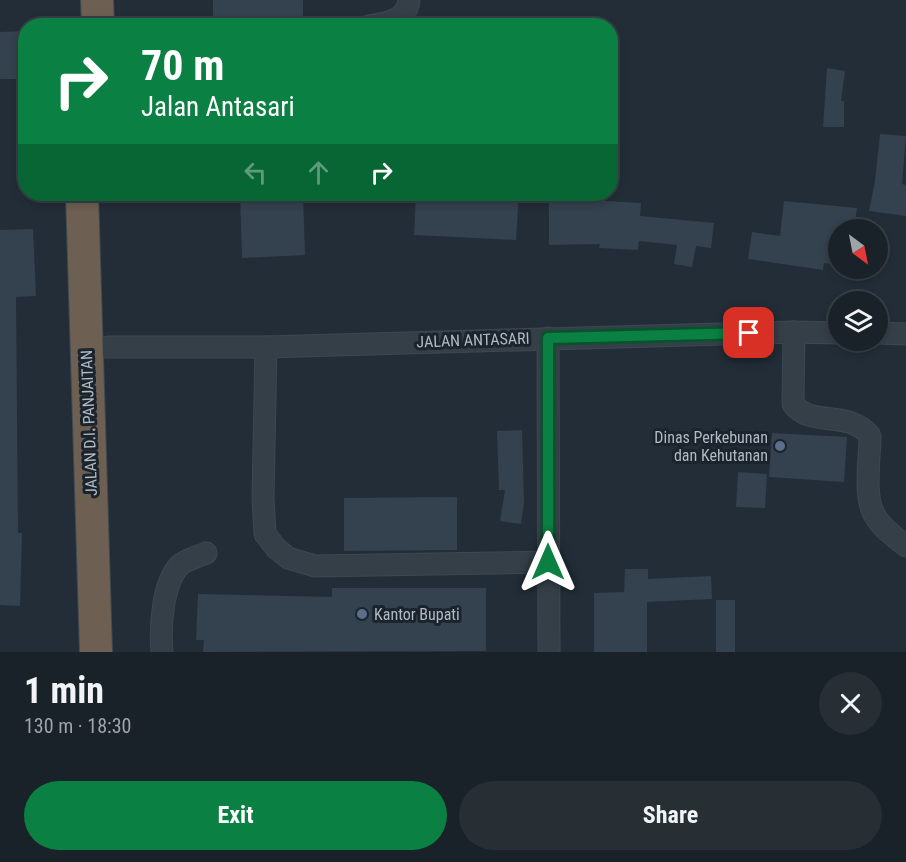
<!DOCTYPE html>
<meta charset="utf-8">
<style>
:root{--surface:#1a2229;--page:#272f35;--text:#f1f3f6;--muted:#9fa4a8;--line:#383f46;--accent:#0b8043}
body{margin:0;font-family:"Roboto Condensed",sans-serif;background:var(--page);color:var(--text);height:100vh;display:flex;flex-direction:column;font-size:22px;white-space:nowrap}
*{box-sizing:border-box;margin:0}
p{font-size:20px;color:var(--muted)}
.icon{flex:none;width:33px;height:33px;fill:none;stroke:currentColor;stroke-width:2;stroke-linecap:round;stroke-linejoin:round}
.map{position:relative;height:652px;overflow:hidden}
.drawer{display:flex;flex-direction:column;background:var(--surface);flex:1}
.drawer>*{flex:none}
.top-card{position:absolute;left:18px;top:18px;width:600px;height:183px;border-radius:24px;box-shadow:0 3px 9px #0003,0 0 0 2px var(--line);background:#0b8043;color:#fff;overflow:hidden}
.needle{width:39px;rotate:148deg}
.controls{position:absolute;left:828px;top:219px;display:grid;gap:12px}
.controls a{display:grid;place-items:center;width:60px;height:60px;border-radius:50%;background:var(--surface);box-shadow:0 3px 9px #0003,0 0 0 2px var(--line);font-size:30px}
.pin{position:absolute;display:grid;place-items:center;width:51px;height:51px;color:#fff;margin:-26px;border-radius:12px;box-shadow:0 3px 9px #0006}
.me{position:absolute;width:66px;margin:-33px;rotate:0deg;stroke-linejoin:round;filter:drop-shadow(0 0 4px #0008)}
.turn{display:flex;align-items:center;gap:21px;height:126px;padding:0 24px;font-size:27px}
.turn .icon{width:78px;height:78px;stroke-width:2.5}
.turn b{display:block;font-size:42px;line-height:51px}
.lanes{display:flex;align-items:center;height:57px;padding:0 24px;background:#0003;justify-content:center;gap:30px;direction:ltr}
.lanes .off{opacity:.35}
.round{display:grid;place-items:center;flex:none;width:63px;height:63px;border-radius:32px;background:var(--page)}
.head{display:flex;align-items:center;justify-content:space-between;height:102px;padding:0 24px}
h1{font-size:36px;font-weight:700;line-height:45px}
.button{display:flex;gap:12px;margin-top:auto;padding:12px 24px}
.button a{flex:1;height:69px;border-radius:36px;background:var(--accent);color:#fff;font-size:24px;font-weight:700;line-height:69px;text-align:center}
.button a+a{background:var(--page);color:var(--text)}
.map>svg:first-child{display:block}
.building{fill:#34414e}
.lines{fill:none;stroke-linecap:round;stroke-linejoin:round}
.minor-casing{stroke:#3e4851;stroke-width:23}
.highway-casing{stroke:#404a52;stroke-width:34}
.minor{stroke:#353f48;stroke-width:21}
.highway{stroke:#6d6052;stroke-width:32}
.route-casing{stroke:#07532c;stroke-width:15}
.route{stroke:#0b8043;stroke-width:10}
.service-dot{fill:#5c6f8a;stroke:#1b242c;stroke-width:2}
.labels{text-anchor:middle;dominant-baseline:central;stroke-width:6;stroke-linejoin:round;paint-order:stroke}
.street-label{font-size:16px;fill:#b0bac4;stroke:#1b242c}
.poi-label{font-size:16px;fill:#b0bac4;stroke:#1b242c;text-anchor:end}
</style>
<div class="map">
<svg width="906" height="652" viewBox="0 0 906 652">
<rect width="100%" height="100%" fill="#222d37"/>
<!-- building -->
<g class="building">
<polygon points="213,0 303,0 303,17 272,18 272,26 213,26"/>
<polygon points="23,31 24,79 0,79 0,32"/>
<polygon points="827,68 845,71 841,101 844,101 844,127 823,127"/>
<polygon points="880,134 906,136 902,184 906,185 906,216 869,211 875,181"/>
<polygon points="240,194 303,194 305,255 242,258"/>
<polygon points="416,194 519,194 516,240 414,235"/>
<polygon points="549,198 589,198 589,200 641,203 640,216 714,223 711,248 696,246 692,267 674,264 677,245 639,241 638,250 599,248 600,244 549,245"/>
<polygon points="784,201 857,208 854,230 838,230 838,264 824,263 823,270 748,259 752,232 780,236"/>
<polygon points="33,229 36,296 16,297 18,533 22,533 20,606 0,605 0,230"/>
<polygon points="522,430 524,502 521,524 500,521 505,490 499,490 497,431"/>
<polygon points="772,433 847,437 844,482 769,477"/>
<polygon points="738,472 767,474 765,508 736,507"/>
<polygon points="457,497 457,550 344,551 344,498"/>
<polygon points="625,569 648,569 648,579 711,576 712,599 647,602 647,652 594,652 594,593 624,592"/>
<polygon points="332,588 486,588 486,651 203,652 204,640 196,640 198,594 332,597"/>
<rect x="716" y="600" width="19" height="52"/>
</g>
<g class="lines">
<!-- minor casing -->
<g class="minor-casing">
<g id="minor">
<path d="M369,26C386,23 407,21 409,0"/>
<path d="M794,332L793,404C811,428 850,409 870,436C870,457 864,493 873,512C879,526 894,536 906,546"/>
<polyline points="878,333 906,334"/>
<polyline points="548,338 549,652"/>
<polyline points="108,347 266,347 794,332 838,333"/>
<polyline points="266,347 263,497 265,534 276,548 288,558 315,566 548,562"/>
<path d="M162,652C160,628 162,583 180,565C187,559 198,557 206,553"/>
</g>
</g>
<!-- highway casing -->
<g class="highway-casing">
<g id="highway">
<polyline points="97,0 98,26"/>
<polyline points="82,194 96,652"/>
</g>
</g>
<!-- minor -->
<use href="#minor" class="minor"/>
<!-- highway -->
<use href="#highway" class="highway"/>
</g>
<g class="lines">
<!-- route casing -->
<g class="route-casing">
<polyline id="route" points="548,562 548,338 749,333"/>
</g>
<!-- route -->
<use href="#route" class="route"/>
</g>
<!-- markers -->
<g class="service-dot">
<circle cx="780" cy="446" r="6"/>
<circle cx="362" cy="614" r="6"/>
</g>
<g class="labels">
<!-- street labels -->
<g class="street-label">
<text transform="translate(473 340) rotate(-2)">JALAN ANTASARI</text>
<text transform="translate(89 423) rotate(-92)">JALAN D.I. PANJAITAN</text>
</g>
<!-- poi labels -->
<g class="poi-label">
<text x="768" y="437">Dinas Perkebunan<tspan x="768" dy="18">dan Kehutanan</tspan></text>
<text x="374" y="614" text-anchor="start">Kantor Bupati</text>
</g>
</g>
</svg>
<div class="controls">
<a><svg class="needle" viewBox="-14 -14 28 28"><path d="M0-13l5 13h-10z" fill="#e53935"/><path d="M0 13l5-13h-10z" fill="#9fa4a8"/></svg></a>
<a><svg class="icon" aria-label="layers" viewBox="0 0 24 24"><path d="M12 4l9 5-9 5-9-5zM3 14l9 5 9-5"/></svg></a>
</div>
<div class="pin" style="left:749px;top:333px;background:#d93025"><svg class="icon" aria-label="arrive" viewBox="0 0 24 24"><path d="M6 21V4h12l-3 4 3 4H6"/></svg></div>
<svg class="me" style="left:548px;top:562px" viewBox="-20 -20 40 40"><path d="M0-17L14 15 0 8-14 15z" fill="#0b8043" stroke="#fff" stroke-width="4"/></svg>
<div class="top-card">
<div class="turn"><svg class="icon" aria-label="right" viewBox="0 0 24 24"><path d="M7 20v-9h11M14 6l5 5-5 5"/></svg><div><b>70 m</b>Jalan Antasari</div></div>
<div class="lanes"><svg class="icon off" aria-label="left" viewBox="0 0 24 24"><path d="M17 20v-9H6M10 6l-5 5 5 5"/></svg><svg class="icon off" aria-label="ahead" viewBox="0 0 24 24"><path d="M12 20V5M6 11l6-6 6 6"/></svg><svg class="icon" aria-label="right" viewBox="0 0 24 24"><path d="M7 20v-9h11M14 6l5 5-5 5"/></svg></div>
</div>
</div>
<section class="drawer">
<div class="head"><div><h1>1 min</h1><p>130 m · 18:30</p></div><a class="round"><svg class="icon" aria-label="close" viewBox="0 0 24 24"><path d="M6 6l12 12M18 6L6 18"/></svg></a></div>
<div class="button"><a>Exit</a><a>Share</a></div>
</section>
